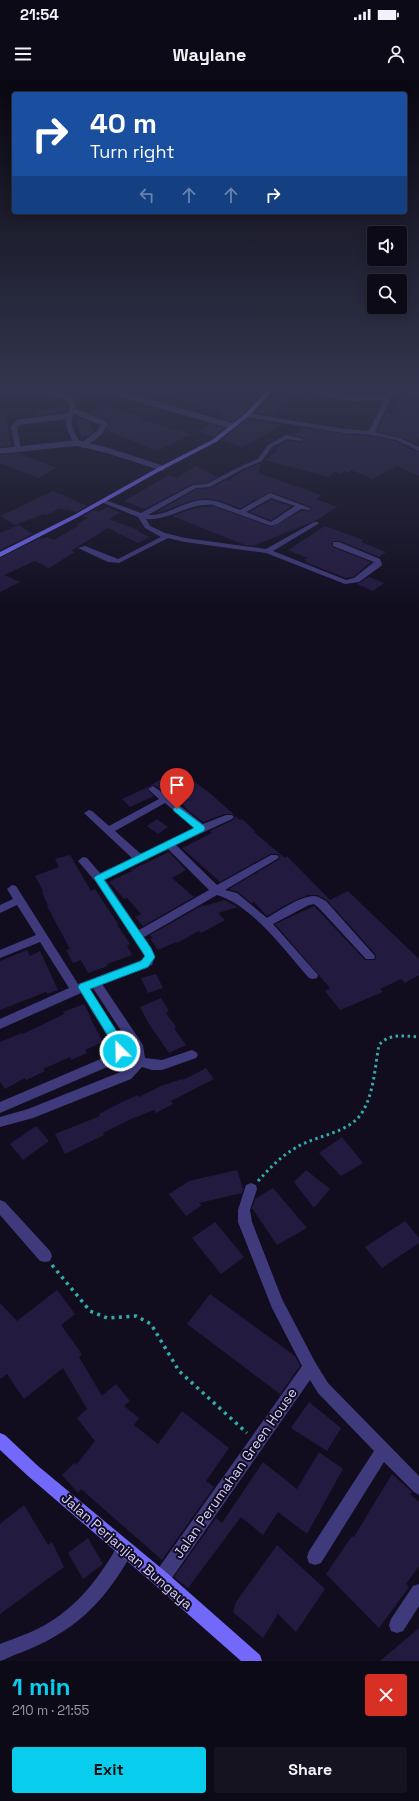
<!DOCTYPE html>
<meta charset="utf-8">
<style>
:root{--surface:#0d0a17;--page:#161320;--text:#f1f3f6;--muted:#9a9aa1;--line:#2d2b36;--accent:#09cded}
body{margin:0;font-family:"Space Grotesk",sans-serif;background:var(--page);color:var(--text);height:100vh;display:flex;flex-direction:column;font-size:15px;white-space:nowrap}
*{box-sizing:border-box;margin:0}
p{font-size:13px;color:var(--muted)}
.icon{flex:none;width:22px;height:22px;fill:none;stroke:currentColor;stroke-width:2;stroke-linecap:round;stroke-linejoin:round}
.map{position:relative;height:1581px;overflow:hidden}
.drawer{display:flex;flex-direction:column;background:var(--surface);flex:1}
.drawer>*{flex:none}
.top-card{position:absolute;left:12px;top:12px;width:395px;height:122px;border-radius:4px;box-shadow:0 2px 10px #0003,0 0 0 1px var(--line);background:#1a4fa0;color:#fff;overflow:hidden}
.tools{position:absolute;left:367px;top:146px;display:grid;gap:8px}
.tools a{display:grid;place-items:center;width:40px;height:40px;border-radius:4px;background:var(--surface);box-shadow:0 2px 10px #0003,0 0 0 1px var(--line);font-size:20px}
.pin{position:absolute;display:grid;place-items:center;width:34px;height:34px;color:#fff;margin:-41px -17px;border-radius:50% 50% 50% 0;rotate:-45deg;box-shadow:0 0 4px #0007}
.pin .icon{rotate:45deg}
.me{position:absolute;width:44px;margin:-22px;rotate:337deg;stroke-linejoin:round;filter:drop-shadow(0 0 3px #0008)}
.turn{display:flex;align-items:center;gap:14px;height:84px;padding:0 12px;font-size:18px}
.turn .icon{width:52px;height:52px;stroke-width:2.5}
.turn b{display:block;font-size:28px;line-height:34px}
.lanes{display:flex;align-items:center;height:38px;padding:0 12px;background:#0003;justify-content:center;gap:20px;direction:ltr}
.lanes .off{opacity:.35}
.round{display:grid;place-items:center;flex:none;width:42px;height:42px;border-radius:4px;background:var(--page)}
.headline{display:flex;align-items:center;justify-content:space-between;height:68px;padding:0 12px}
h1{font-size:24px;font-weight:700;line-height:30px;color:var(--accent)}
.button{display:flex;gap:8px;margin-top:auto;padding:8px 12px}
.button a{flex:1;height:46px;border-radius:4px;background:var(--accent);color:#111;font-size:16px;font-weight:700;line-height:46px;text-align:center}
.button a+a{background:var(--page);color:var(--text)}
.status{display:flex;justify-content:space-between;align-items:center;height:28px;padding:0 20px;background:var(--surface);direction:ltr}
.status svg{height:11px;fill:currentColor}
header{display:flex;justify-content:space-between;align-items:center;height:52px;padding:0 12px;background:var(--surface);font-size:18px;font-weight:700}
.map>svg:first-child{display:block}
.building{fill:#231a3f}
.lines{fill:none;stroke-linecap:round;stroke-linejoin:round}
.path-far2{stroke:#32acaa;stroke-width:1.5;stroke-dasharray:1.5 2;stroke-linecap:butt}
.path-far1{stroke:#32acaa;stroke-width:3;stroke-dasharray:2.5 3.5;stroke-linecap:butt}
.path{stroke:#32acaa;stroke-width:3.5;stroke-dasharray:3 4.5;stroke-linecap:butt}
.lane{stroke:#3f3a7c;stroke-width:5.5}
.street{fill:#3f3a7c;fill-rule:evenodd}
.secondary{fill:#7268f9;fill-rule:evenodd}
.route{fill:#09cded;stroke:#06859a}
.labels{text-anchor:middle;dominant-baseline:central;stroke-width:4;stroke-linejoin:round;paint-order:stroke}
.near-street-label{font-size:14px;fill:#d5cdfd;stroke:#110d1f}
</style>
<div class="status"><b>21:54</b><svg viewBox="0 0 49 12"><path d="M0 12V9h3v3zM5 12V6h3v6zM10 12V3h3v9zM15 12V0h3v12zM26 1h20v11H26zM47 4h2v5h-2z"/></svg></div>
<header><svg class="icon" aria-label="menu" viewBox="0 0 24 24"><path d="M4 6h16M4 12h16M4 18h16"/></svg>Waylane<svg class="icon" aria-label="person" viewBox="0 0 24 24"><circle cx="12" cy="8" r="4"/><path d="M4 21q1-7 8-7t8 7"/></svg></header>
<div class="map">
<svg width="419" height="1581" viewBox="0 0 419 1581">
<rect width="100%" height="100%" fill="#110d1f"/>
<!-- building -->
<g class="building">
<polygon points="150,308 176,308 183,310 186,308 267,308 244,333 233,342 218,337 223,334 178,321 180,320 150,311"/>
<polygon points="277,308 303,308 306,312 328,318 318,323 295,317 273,336 254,333"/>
<polygon points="399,313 419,316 419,359 414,363 400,357 377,351 386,332 391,333"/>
<polygon points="103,325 144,338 141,340 174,350 177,349 192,354 157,371 106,350 109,344 108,341 89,333"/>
<polygon points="66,327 66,332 35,336 32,331"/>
<polygon points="0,335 5,335 11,366 0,367"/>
<polygon points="80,338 99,346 90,343 93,352 88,356 81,357 76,340"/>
<polygon points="248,339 283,345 242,367 221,360"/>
<polygon points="211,344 224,348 214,357 198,351"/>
<polygon points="304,348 344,354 371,356 396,361 408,368 407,368 419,372 419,396 397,386 373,399 351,390 348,393 344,391 342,394 334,392 329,397 264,380 279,370 275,368 287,361 301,362 305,360 304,358 294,355"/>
<polygon points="17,373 57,388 39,398 0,383 0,375"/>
<polygon points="261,383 258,393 321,415 316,419 337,427 317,440 253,466 245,465 172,436 196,428 213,426 271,447 301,431 311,431 311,427 271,412 240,428 220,421 206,418 191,421 163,431 155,433 196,409 211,408 226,400 228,401 244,390"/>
<polygon points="196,386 218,397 207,403 192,404 145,429 124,421 169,395 176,398"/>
<polygon points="53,411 87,426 76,432 67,429 64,430 59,429 47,435 44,434 15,445 0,436"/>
<polygon points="271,420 292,426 271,440 249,432"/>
<polygon points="108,427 120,433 109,439 138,450 137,451 150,457 138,463 108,448 71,471 75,472 49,488 35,481 4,495 20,502 0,512 0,478 40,458 42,459 47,457 54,460 78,446 77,444 88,438 83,436 94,430 98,432"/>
<polygon points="19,445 33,454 0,470 0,453"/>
<polygon points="325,446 363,460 361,462 386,472 379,477 340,461 332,461 332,467 371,482 353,497 346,498 305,482 307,481 304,480 307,478 288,470"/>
<polygon points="369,497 384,503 373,511 357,504"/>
<polygon points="177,689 211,714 240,740 242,739 255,751 254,752 285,778 287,776 330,820 348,811 419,879 419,895 405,903 401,899 380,909 383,912 340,930 325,911 330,908 275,844 314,826 365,880 375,880 376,875 327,820 317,815 308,815 289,823 267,836 254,822 251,823 238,812 229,809 278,780 280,777 278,774 270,774 220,802 182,768 212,753 210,751 233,740 236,737 233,734 225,734 203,742 184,727 186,727 154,705 147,709 154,716 130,727 122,719 150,706"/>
<polygon points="157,739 168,747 158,754 147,746"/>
<polygon points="169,772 186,790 172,798 194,817 143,846 135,837 141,834 127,818 124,819 109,802 132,791 131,790"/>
<polygon points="70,775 91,811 95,809 118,844 117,845 130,864 127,866 132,875 107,884 108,886 88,893 81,880 73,883 66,870 70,869 47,826 48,825 42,812 43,811 35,796 59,787 55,779"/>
<polygon points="224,820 238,827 218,833 225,840 201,853 199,851 177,863 176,862 158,870 150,859 153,858 150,855 203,825 204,826"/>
<polygon points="27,870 30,876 40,871 58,910 47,914 46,912 0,930 0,881"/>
<polygon points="156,894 163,908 148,913 141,898"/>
<polygon points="161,918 169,931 166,933 176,947 174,948 186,965 169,973 149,944 140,927"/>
<polygon points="84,924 91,938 90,938 103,962 85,970 87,973 71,980 70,977 43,989 45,991 26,1000 25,998 5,1009 0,1002 0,962 22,953 23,954 64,934 63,932"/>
<polygon points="206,988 214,999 171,1021 173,1024 156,1033 154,1030 131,1039 103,1053 104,1055 65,1074 55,1054 100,1036 99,1034 122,1022 138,1015 139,1017 161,1006 182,999 183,1000"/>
<polygon points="36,1046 49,1061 23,1080 10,1064"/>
<polygon points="342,1057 363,1083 341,1096 319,1073"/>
<polygon points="237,1090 243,1109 242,1113 199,1123 202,1125 186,1136 169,1114 189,1101"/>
<polygon points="306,1090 330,1109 314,1128 294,1102"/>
<polygon points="273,1108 307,1148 277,1165 252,1128 255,1119"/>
<polygon points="405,1141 419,1158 419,1163 382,1188 365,1167"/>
<polygon points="215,1142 244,1177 221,1194 192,1158"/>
<polygon points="57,1210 75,1234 61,1245 82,1274 79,1277 102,1316 116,1304 130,1321 124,1326 139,1338 134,1345 158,1364 182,1331 229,1368 206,1401 214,1407 162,1480 81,1409 78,1413 62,1395 74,1383 76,1385 95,1361 77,1338 87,1329 63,1288 24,1319 7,1294 0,1299 0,1223 17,1241"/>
<polygon points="210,1214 295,1276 300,1286 280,1314 187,1244"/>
<polygon points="309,1322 341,1348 327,1371 291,1348"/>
<polygon points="319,1372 343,1389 307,1454 278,1432 263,1455 241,1437 188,1508 174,1497 216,1438 222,1443 263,1382 297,1409"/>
<polygon points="392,1394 412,1412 410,1414 419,1422 419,1486 406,1504 409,1507 379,1548 326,1494 352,1456 354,1457"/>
<polygon points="24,1425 48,1465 52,1462 64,1487 0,1534 0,1444"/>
<polygon points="88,1458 103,1484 83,1499 68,1473"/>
<polygon points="277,1465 325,1509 296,1552 278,1534 263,1558 233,1532 236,1522"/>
<polygon points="419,1548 419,1581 380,1581"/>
</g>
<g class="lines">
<!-- path-far2 -->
<polyline class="path-far2" points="281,309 301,315"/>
<!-- path-far1 -->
<path class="path-far1" d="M258,1101C270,1088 281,1076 297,1067C317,1055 351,1053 363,1031C374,1012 375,986 379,965C389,953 404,956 419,957"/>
<!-- path -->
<polyline class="path" points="52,1185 90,1231 107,1238 136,1236 151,1244 179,1291 247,1353"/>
<!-- lane -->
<g class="lane">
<path d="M36,308L66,317L70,320L73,326C66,344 68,347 77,363"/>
<polyline points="100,308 232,346"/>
<polyline points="307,308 336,316 357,319 366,317 388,318"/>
<polyline points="72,330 105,344 99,353 83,365"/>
<polyline points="18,368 14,347 19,342 68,336"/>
<polyline points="0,371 77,363 106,370 162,388"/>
</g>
<!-- street -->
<g class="street">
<polygon points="390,308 419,311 419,315 394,311 375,352 400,358 419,367 419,371 396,360 371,355 344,353 247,337 244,335 247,333 344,349 369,351"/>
<path d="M286,355L304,359L301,361L287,359L272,367L262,381L243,389L210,407L196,408L148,435C170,436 186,419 206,420C218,420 229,426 240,430L270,413L310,428V430L301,429L277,444L271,446L213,425C189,422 170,441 146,439L150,446L165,453L185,458L266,469L314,442H318V444L273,471L346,500L354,498L374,482L333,466V462H339L380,479L382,484L381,486L359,502L345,504L266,473L185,462L168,458L119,483L108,482L78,468L85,466L118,479L161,457L145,448L138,437L101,422V420H105L141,433L193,405L207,404L239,387L258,379L268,365ZM271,418L295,426L271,442L246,432Z"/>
<path d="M153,706L169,717L203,744L226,735H232L234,737L232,739L176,765L217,805L271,775H277L279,777L277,779L225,810L237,813L267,838C279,831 300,816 314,816C318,816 322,819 326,821L375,876L374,879H366L318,827L314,824L309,825L273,844L318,895L317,898L313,899L309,898C284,870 253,826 217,815L144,857L155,877L152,885L102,904L143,965L145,978L162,980L192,970L196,972L198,975L196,978L162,990H152L142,987L131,999L33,1038L0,1047V1037L28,1029L123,991L132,983L121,977L112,985L0,1033V1022L103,978L111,973L112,964L81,913L0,949V939L69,908L40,862L0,878V870L36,855L17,825L0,833V825L13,819L7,809L12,805L16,806L78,904L144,879L145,877L142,872L95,801L78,781L83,777L87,778L100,793L132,778L84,733L89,730L92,731L109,746L159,719L148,709ZM165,723L195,748L141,774L115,751ZM168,769L209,810L139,850L105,799ZM93,908L133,969V972L124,968L122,960L90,909Z"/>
<polygon points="251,1103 256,1105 257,1109 250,1130 252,1142 282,1219 315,1282 328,1303 419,1396 419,1415 414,1412 384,1382 321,1483 315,1485 309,1483 307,1477 309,1471 374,1371 318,1313 310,1300 167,1505 161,1507 155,1505 153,1499 155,1493 302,1286 272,1228 238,1142 238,1130 246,1105"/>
<polygon points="0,1120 5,1122 50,1171 52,1176 50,1181 45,1182 40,1181 0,1135"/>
<path d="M125,1461L131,1463L133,1469L131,1475C102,1525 74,1552 20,1573C13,1575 7,1579 0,1581V1564C15,1558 31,1553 45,1545C78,1526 101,1496 119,1463Z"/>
<polygon points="419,1504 419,1526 403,1551 397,1553 391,1551 389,1545 391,1539 413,1506"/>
</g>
<!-- secondary -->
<g class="secondary">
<polygon points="269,308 276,308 249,336 216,362 158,392 78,437 0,477 0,472 74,435 154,390 212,360 245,334"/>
<polygon points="0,1353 5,1355 38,1386 167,1493 260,1575 262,1581 241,1581 155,1505 28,1396 0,1370"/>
</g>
</g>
<!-- sky -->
<linearGradient id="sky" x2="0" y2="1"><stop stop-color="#090711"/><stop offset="0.58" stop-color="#32354d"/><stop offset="1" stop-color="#32354d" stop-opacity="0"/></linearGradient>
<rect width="419" height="530" fill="url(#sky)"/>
<!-- route -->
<polygon class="route" points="177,726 204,746 205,748 204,751 104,800 151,868 155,877 148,887 90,909 124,963 125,971 123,974 120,975 116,974 113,964 78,907 80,904 141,881 145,876 94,798 96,796 194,748 174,731 173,729"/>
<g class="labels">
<!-- near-street labels -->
<g class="near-street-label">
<text transform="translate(235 1393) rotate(-55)">Jalan Perumahan Green House</text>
<text transform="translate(127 1471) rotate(41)">Jalan Perjanjian Bungaya</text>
</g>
</g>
</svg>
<div class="tools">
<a><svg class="icon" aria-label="sound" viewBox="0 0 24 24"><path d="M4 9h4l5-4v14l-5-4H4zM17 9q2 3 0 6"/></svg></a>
<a><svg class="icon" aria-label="search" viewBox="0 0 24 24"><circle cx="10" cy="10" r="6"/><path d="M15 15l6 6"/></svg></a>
</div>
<div class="pin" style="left:177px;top:729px;background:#d93025"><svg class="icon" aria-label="arrive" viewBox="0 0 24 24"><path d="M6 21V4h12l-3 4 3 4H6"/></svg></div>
<svg class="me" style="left:120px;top:971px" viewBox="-20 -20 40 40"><circle r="17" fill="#09cded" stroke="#fff" stroke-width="3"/><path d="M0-11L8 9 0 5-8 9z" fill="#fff"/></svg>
<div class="top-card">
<div class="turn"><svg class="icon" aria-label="right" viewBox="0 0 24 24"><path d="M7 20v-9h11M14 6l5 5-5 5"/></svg><div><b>40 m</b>Turn right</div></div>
<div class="lanes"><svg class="icon off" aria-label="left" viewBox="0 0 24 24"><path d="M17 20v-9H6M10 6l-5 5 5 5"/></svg><svg class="icon off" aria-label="ahead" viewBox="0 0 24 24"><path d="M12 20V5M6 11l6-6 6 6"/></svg><svg class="icon off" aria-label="ahead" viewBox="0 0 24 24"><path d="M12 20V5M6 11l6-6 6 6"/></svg><svg class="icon" aria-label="right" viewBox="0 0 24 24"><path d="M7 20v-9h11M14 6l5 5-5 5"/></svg></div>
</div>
</div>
<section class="drawer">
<div class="headline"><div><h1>1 min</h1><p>210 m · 21:55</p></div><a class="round" style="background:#d93025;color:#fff"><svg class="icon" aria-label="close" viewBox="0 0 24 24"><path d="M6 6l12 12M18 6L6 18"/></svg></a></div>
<div class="button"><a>Exit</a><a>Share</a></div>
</section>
